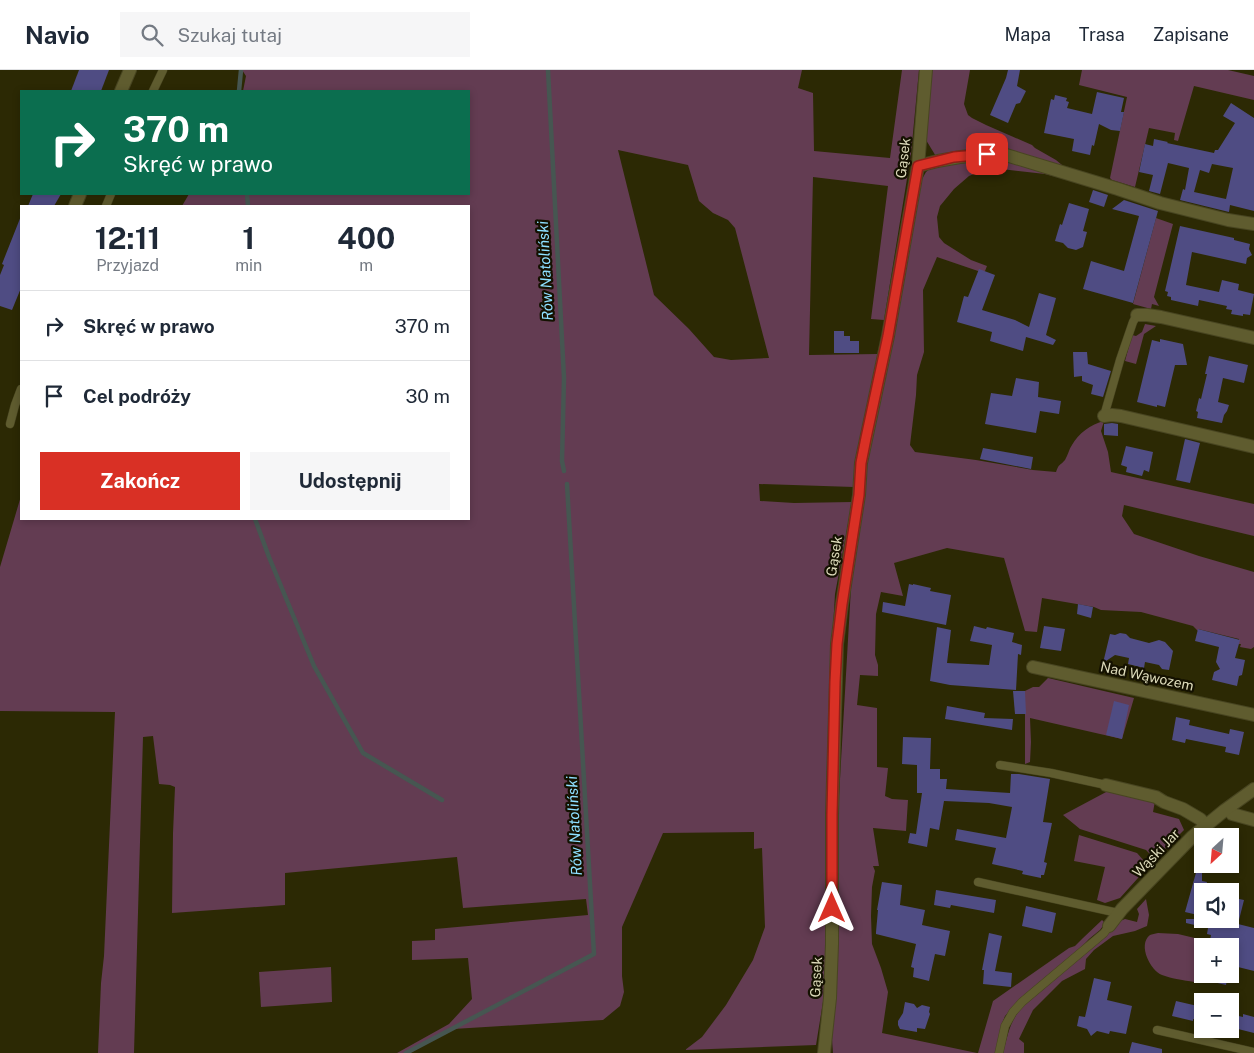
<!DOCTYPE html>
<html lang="pl">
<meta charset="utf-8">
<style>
:root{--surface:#fff;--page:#f6f6f7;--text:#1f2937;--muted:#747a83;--line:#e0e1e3;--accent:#d93025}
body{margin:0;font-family:"Public Sans",sans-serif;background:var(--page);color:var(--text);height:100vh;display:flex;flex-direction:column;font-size:19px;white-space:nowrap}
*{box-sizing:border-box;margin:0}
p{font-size:16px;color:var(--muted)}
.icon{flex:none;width:28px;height:28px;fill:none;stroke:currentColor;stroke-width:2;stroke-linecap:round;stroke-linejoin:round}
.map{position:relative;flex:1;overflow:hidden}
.sheet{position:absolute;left:20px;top:135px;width:450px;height:315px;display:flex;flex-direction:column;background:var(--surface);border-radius:0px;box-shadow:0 2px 8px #0003}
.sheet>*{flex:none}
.banner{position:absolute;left:20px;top:20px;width:450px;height:105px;border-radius:0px;box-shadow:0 2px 8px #0003;background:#0b6e4f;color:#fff;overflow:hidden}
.needle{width:32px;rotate:206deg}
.controls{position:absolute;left:1194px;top:758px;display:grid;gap:10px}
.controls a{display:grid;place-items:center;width:45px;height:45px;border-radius:0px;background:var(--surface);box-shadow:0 2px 8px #0003;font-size:25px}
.pin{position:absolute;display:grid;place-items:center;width:42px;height:42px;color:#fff;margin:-21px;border-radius:10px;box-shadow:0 2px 8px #0006}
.me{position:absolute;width:55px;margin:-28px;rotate:0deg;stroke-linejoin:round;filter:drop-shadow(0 0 4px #0008)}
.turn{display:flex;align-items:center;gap:18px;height:105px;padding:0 20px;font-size:22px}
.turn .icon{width:65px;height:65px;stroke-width:2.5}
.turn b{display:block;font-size:35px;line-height:42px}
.eta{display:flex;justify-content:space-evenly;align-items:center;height:85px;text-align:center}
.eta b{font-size:30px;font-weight:700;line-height:35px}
.cta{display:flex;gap:10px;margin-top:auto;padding:10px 20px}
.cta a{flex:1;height:58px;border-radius:0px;background:var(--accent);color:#fff;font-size:20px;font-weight:700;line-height:58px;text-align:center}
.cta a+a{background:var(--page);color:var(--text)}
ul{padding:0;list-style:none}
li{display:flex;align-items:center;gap:15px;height:70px;padding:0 20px;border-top:1px solid var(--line)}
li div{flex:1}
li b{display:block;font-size:19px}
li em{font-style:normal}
header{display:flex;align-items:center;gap:30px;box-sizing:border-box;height:70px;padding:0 25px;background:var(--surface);border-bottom:1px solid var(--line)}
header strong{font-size:24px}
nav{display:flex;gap:28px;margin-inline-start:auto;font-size:18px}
.search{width:350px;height:45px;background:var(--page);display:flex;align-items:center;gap:12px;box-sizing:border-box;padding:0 18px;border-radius:0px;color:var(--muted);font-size:19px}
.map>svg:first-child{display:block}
.green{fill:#633c52;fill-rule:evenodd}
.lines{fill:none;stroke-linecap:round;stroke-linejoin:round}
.stream{stroke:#465651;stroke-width:4.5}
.building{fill:#4f4c83;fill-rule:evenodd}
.lane-casing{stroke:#484521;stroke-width:9}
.street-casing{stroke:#484521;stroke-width:14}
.lane{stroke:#5f5c2f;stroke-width:8}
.street{stroke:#5f5c2f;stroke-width:12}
.route-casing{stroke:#8d1f18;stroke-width:12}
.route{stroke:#d93025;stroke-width:9}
.labels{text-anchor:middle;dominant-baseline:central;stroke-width:4.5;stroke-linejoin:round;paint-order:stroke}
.street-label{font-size:14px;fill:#dcdab9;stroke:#141100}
.water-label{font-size:15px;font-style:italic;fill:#8edfff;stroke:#141100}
</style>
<header>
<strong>Navio</strong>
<div class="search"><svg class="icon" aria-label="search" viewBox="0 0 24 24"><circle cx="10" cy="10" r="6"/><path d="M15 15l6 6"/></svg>Szukaj tutaj</div>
<nav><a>Mapa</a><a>Trasa</a><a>Zapisane</a></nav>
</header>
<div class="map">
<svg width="1254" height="983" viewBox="0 0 1254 983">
<rect width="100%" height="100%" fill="#2c2904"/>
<!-- green -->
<g class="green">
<path d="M242,0H802L798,18L813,23L814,81L890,88L902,0H919L911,84L884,250L871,249L888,116L813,107L809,285L878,284L854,417L759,414L760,431L794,433L852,432L835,524L830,611L828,858L823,932L816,975L685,980L702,967L726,935L753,890L765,857L762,778L754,779V762L663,763L622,857V906L624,922L620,936L603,950L453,959L410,983H397L449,954L472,929L468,888L412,890V871L435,870V859L588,845L586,829L463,838L457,787L285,803V835L172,843L173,763L175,717L170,715L159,714L153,666L143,667L134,983H98L101,913L104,886L115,642L0,641V497L21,426V449H469V136H182L189,124H469V21H243L246,6ZM618,80L688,95L699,131L713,143L728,150L735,158L769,288L731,290L714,287L689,259L654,225Z"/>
<polygon points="930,0 970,0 964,34 968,45 972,48 986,55 1032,75 1035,78 1056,90 1068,100 1020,86 937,88 926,70"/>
<polygon points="1082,0 1228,0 1254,6 1254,30 1194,16 1178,71 1174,70 1175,63 1149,58 1135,117 1112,110 1110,108 1127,27 1079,15"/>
<path d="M990,86L1065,109L1045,104L993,98L983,100L969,106L954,119L940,136L937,147L939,167L944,173L971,190L987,196L985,201H978L937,187L923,220L924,282L917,305L916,325L910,375L915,382L976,390L1033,400L1056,402C1059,393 1060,396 1065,390C1068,385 1069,379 1072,375C1078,364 1091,354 1104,351L1101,361L1108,382L1111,402L1254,434V466L1124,435L1122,446L1134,464L1199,486L1254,502V577L1251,579L1240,577L1241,574H1239V569L1198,559V561L1193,556L1141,542L1101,540L1094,537L1042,528L1037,562L1025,561L1004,488L947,478L894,493L903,526L881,522L876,544L875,585L878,595V606L860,605L857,635L877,638V697L888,698L885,726L892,729L908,730L906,761L873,758L879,796H873L875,801L872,817L871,846L872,874L881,898L888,922L882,963L977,983H833L832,970L837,848L839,726L853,483L867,378L921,111L926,102L934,95Z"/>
<polygon points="1156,148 1173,154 1154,227 1159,236 1152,234 1151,239 1133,234"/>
<polygon points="1145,254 1156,256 1144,264 1136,294 1125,291 1132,265 1136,266 1142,262"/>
<polygon points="1048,608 1134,628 1122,669 1030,648 1031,672 1030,692 1025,694 1025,621 1033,617 1039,617"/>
<polygon points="1108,721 1155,731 1153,742 1179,749 1184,760 1155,789 1146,780 1080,759 1063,745"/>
<polygon points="1079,765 1137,783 1145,792 1147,798 1120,828 1105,833 1097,830 1105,797 1074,791"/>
<path d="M1146,829L1149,845L1147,856L1135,861L1113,866L1094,880L1086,889L1085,899L1062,911L1033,940L1019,969L1024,973V983H1003C1008,963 1010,951 1024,934L1108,864L1118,852L1125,849L1137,852L1139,844L1137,839Z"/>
<polygon points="1102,850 1105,853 1100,860 1089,869 1077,882 1021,929 1005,946 1002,954 996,983 978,983 993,931 1069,878 1075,876 1083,868"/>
<path d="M1158,863L1178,864L1203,870L1194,912C1184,910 1172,909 1162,905C1151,901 1137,875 1150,865C1152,864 1155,864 1158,863Z"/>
<polygon points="331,897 332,932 261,937 259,902"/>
</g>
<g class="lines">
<!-- stream -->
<g class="stream">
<polyline points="548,0 564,308 562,391 564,401"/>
<polyline points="239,21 241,0"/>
<polyline points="247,124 248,136"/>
<polyline points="255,449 269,487 314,596 363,683 442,730"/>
<polyline points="406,983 594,884 567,414"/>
</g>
</g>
<!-- building -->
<g class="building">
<polygon points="79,0 109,0 101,21 71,21"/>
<polygon points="1008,0 1020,0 1017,16 1026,21 1020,33 1016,34 1008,53 990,45 1006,8"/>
<polygon points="1097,22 1124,28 1121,42 1124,42 1120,61 1111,60 1099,54 1094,76 1092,75 1090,85 1072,81 1074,69 1044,63 1051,29 1054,30 1055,25 1067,28 1066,31 1069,32 1067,38 1092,44"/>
<path d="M1231,33L1254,48V141L1230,135L1229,142L1180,130L1183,119L1185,120L1189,98L1168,93L1160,124L1149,121L1153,105L1139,102L1145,74L1153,76L1154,69L1168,72L1167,73L1214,83L1215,80H1218L1235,53L1223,46ZM1212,94L1233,98L1226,129L1194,122L1200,100L1209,103Z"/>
<polygon points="1093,120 1108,125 1104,137 1089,132"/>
<polygon points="33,124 61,124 54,136 28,136"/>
<polygon points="1124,130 1158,141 1133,233 1083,219 1091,191 1124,201 1139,146 1112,139"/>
<polygon points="1069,133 1089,139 1083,161 1087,162 1083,177 1076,180 1068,178 1063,173 1055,171 1060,154 1062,155"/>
<polygon points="21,146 21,218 12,240 0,236 0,205 4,195 2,194"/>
<polygon points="1180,156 1234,168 1234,170 1250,174 1249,179 1252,185 1247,188 1246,194 1192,182 1186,215 1219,222 1222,210 1239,214 1238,220 1254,224 1250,245 1243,244 1243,246 1231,244 1232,240 1226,239 1227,236 1199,230 1198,236 1171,230 1171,227 1167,226 1168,222 1165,221"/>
<polygon points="979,199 995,205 982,240 1015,250 1029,257 1039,223 1056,228 1046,265 1056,270 1053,275 1026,267 1023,281 990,271 992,262 957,252 964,226 968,227"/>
<polygon points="834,261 844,261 844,266 850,266 850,271 859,271 859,283 834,283"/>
<polygon points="1160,269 1183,274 1187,295 1175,295 1165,337 1157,335 1157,337 1137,332 1152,270 1160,272"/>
<polygon points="1073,282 1087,282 1088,294 1111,301 1103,327 1091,324 1093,315 1082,311 1082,306 1074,307"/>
<polygon points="1209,286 1248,295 1244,313 1223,308 1218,332 1229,335 1227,341 1224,345 1222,353 1197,348 1198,342 1196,341 1199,328 1201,329 1207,304 1205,304"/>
<polygon points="1016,308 1039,312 1038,327 1061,331 1059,344 1040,341 1036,363 985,354 991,323 1012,326"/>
<polygon points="1112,353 1118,354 1118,366 1104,365 1104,354"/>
<polygon points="1185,369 1200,373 1190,413 1176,410"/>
<polygon points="1126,376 1153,382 1149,402 1144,400 1142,406 1126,402 1127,397 1121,395"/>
<polygon points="983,378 1033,387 1031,399 980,389"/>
<polygon points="909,514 913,515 913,514 931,518 930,521 951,525 946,555 882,542 883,532 905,536"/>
<polygon points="1078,534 1093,537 1091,548 1077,544"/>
<polygon points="974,556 986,559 987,557 1014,563 1012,572 1022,575 1021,585 1018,584 1016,620 950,615 930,611 937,557 951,560 947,593 989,595 992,575 970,571"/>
<polygon points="1044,556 1065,559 1061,581 1040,578"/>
<polygon points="1198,559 1240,570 1235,588 1245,590 1242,605 1239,606 1237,616 1212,610 1214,602 1220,599 1216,592 1219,577 1195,571"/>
<polygon points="1120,563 1126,564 1130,568 1149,573 1159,570 1165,572 1173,581 1169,600 1162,599 1159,595 1145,592 1144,598 1128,594 1129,588 1115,585 1103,593 1110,564 1115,565"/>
<polygon points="1013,621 1025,621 1026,644 1015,644"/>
<polygon points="1114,631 1129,635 1122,669 1106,665"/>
<polygon points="947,636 985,643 984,648 1013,649 1012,660 945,649"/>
<polygon points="1176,647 1190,650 1189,655 1229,664 1230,659 1244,662 1239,685 1225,682 1226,677 1186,669 1185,673 1172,670"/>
<polygon points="903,667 931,668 930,699 940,699 940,709 947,709 946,719 1010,723 1011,704 1019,704 1050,709 1043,752 1052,753 1044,792 1047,793 1044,805 1041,805 1041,808 1022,804 1023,801 992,794 996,778 955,770 957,759 1006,768 1012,737 989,733 944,731 939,760 930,758 927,777 908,773 910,763 916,764 922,723 917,723 917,695 902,694"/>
<polygon points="1199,792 1202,793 1202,811 1207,812 1205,821 1202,821 1202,846 1185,842"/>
<polygon points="882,812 902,815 900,835 925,840 922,855 950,861 945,886 935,884 929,911 913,907 914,898 911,897 916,874 876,864 876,862 878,840 877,840"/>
<polygon points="936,820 996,830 994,843 951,835 950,838 934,835"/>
<polygon points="1230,827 1244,830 1238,854 1254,858 1254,901 1230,895 1230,876 1209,876 1211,865 1207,864 1208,858 1186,853 1186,849 1230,849"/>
<polygon points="1026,836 1056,843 1052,863 1022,856"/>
<polygon points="989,863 1002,866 995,901 1012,903 1011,917 983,914 984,900 982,900"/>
<polygon points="1196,904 1228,904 1226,915 1196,908"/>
<polygon points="1094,908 1111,912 1107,930 1132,936 1126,964 1110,961 1109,964 1097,961 1091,966 1087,959 1077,956 1079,946 1085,947"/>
<polygon points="1176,931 1202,937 1202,951 1193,949 1193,951 1172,946"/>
<polygon points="905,932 914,934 917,938 922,935 930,937 929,942 930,944 925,959 917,958 917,962 900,959 898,955 898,951 903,943"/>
<polygon points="1230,944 1243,947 1243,944 1254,947 1254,963 1230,957"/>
<polygon points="1132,972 1162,979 1162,983 1129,983"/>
</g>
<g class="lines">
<!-- lane casing -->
<g class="lane-casing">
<g id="lane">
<polyline points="153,21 163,0"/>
<polyline points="106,136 111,124"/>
<polyline points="1104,346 1120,290 1133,252 1137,245"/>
<polyline points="10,354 15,335 21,319"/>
<polyline points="1000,695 1051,703 1106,715"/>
<polyline points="978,812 1118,843"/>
<polyline points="1157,960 1254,982"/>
<polyline points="999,983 1005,956 1013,942 1022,932 1104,863 1109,856"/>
</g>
</g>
<!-- street casing -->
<g class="street-casing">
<g id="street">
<polyline points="121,21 130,0"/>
<path d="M918,96C947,88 975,83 1006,85L1118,119L1160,133L1228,150L1254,154"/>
<polyline points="75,136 80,124"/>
<polyline points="1137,245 1147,245 1161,247 1254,268"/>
<polyline points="1104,346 1112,345 1121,346 1254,377"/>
<polyline points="1033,597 1254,645"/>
<polyline points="1106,715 1156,727 1164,732 1183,739 1200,749 1206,755"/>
<polyline points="1232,744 1254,750"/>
<polyline points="1109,856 1122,839 1192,767 1225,740 1254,719"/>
<polyline points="824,983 830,928 832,874 832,745 837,574 842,534 859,425 861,393 888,266 918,96 926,0"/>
</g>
</g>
<!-- lane -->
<use href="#lane" class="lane"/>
<!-- street -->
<use href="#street" class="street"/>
</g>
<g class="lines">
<!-- route casing -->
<g class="route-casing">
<polyline id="route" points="832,838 832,745 835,612 837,574 842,534 859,425 861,393 866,368 888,266 918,96 954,87 987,84"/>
</g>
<!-- route -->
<use href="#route" class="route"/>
</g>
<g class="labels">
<!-- street labels -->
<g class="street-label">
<text transform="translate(903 88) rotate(-83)">Gąsek</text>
<text transform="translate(834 486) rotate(-81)">Gąsek</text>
<text transform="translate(1147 606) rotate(12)">Nad Wąwozem</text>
<text transform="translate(1156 783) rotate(-46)">Wąski Jar</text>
<text transform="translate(816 907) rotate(-87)">Gąsek</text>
</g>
<!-- water labels -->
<g class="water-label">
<text transform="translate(545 201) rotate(-93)">Rów Natoliński</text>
<text transform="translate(574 756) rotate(-93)">Rów Natoliński</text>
</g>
</g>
</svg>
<div class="controls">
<a><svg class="needle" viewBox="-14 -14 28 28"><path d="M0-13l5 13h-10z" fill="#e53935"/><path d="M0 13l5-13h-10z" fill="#747a83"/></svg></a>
<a><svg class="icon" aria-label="sound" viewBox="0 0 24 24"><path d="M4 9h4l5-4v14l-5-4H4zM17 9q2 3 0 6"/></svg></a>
<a>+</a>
<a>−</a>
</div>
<div class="pin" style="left:987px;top:84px;background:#d93025"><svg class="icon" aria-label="arrive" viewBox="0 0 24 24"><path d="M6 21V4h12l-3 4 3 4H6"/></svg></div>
<svg class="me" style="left:832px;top:838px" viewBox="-20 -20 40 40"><path d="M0-17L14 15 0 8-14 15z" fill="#d93025" stroke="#fff" stroke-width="4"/></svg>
<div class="banner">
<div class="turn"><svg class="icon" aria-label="right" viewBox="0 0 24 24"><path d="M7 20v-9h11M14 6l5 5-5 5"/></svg><div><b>370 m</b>Skręć w prawo</div></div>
</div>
<section class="sheet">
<div class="eta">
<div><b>12:11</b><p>Przyjazd</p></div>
<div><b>1</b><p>min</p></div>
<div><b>400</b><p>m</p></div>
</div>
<ul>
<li><svg class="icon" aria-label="right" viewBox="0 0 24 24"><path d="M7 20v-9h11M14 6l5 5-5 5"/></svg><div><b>Skręć w prawo</b></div><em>370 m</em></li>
<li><svg class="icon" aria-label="arrive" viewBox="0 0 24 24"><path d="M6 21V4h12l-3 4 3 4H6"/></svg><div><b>Cel podróży</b></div><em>30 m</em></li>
</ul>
<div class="cta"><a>Zakończ</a><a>Udostępnij</a></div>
</section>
</div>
